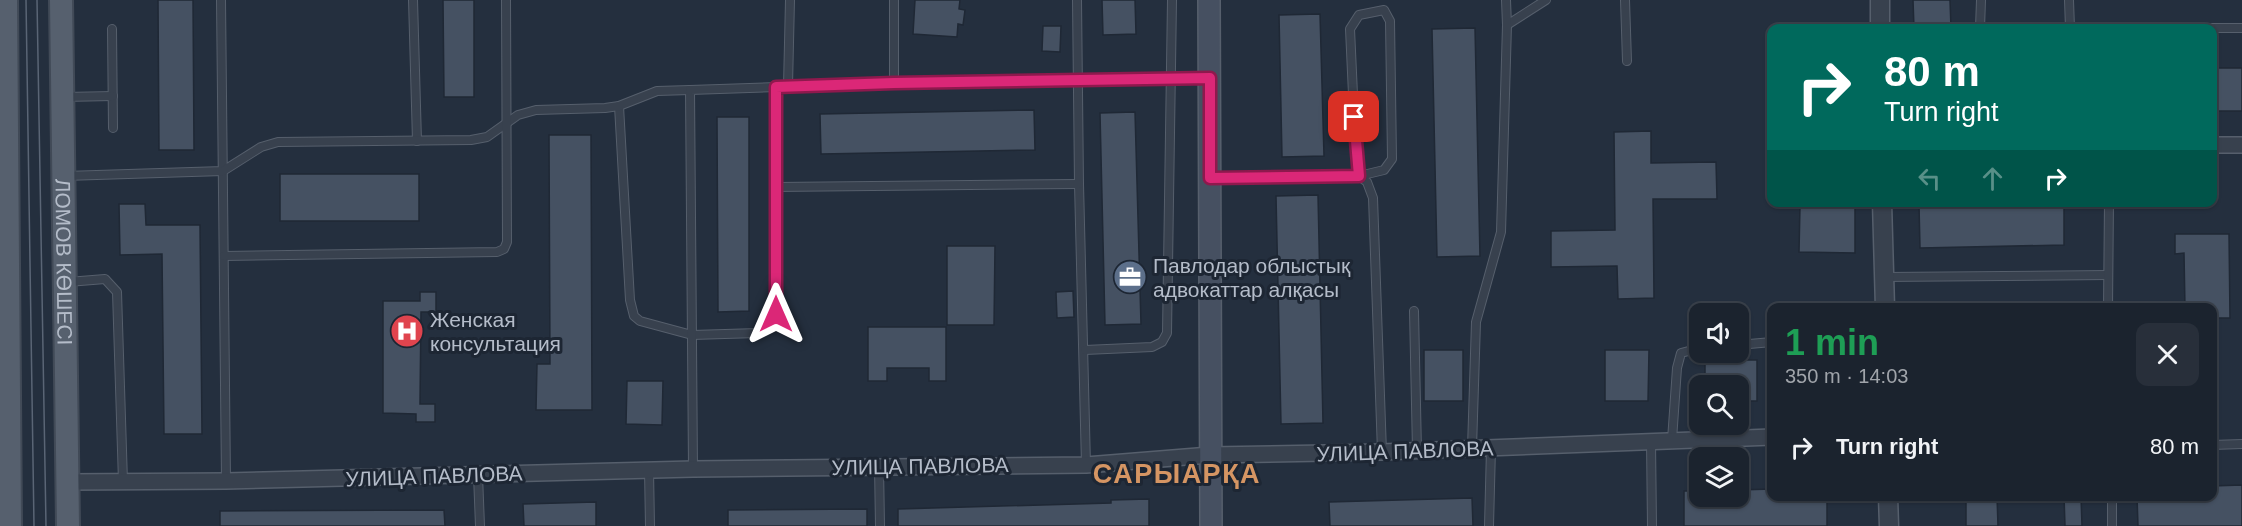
<!DOCTYPE html>
<meta charset="utf-8">
<style>
:root{--surface:#1b232e;--page:#282f3a;--text:#f1f3f6;--muted:#a0a4aa;--line:#39404a}
body{margin:0;font-family:Helvetica,sans-serif;background:var(--page);color:var(--text);height:100vh;display:flex;flex-direction:column;font-size:22px;white-space:nowrap}
*{box-sizing:border-box;margin:0}
p{font-size:20px;color:var(--muted)}
.icon{flex:none;width:33px;height:33px;fill:none;stroke:currentColor;stroke-width:2;stroke-linecap:round;stroke-linejoin:round}
.map{position:relative;flex:1;overflow:hidden}
.panel{position:absolute;left:1767px;top:303px;width:450px;height:198px;display:flex;flex-direction:column;background:var(--surface);border-radius:12px;box-shadow:0 2px 4px #0004,0 0 0 2px var(--line)}
.panel>*{flex:none}
.top-card{position:absolute;left:1767px;top:24px;width:450px;height:183px;border-radius:12px;box-shadow:0 2px 4px #0004,0 0 0 2px var(--line);background:#00695c;color:#fff;overflow:hidden}
.fabs{position:absolute;left:1689px;top:303px;display:grid;gap:12px}
.fabs a{display:grid;place-items:center;width:60px;height:60px;border-radius:12px;background:var(--surface);box-shadow:0 2px 4px #0004,0 0 0 2px var(--line);font-size:30px}
.pin{position:absolute;display:grid;place-items:center;width:51px;height:51px;color:#fff;margin:-26px;border-radius:12px;box-shadow:0 3px 9px #0006}
.me{position:absolute;width:66px;margin:-33px;rotate:0deg;stroke-linejoin:round;filter:drop-shadow(0 0 4px #0008)}
.turn{display:flex;align-items:center;gap:21px;height:126px;padding:0 18px;font-size:27px}
.turn .icon{width:78px;height:78px;stroke-width:2.5}
.turn b{display:block;font-size:42px;line-height:51px}
.lanes{display:flex;align-items:center;height:57px;padding:0 18px;background:#0003;justify-content:center;gap:30px;direction:ltr}
.lanes .off{opacity:.35}
.round{display:grid;place-items:center;flex:none;width:63px;height:63px;border-radius:12px;background:var(--page)}
.head{display:flex;align-items:center;justify-content:space-between;height:102px;padding:0 18px}
h1{font-size:36px;font-weight:600;line-height:45px;color:#1e9e55}
ul{padding:0;list-style:none}
li{display:flex;align-items:center;gap:18px;height:84px;padding:0 18px}
li div{flex:1}
li b{display:block;font-size:22px}
li em{font-style:normal}
.map>svg:first-child{display:block}
.building{fill:#455162;stroke:#1f2835;stroke-width:1.5}
.lines{fill:none;stroke-linecap:round;stroke-linejoin:round}
.service-casing{stroke:#565f6c;stroke-width:10}
.minor-casing{stroke:#565f6c;stroke-width:18}
.tertiary-casing{stroke:#565f6c;stroke-width:21}
.secondary-casing{stroke:#565f6c;stroke-width:24}
.primary-casing{stroke:#414a57;stroke-width:26}
.service{stroke:#38414e;stroke-width:8}
.minor{stroke:#38414e;stroke-width:15}
.tertiary{stroke:#38414e;stroke-width:18}
.secondary{stroke:#465061;stroke-width:21}
.primary{stroke:#56606e;stroke-width:22}
.tram{stroke:#5a6575;stroke-width:1.5}
.route-casing{stroke:#8e194d;stroke-width:15}
.route{stroke:#db2777;stroke-width:10}
.labels{text-anchor:middle;dominant-baseline:central;stroke-width:6;stroke-linejoin:round;paint-order:stroke}
.street-label{font-size:21px;fill:#b4bcc9;stroke:#1d2633}
.poi-label{font-size:21px;fill:#b4bcc9;stroke:#1d2633;text-anchor:start}
.district-label{font-size:27px;font-weight:bold;letter-spacing:1.5px;fill:#d59563;stroke:#1d2633}
</style>
<div class="map">
<svg width="2242" height="526" viewBox="0 0 2242 526">
<rect width="100%" height="100%" fill="#242f3e"/>
<!-- building -->
<g class="building">
<polygon points="158,0 193,0 194,150 159,150"/>
<polygon points="443,0 474,0 474,97 444,97"/>
<polygon points="915,0 960,0 959,9 965,10 963,25 958,24 957,37 913,34"/>
<polygon points="1102,0 1135,0 1136,34 1103,35"/>
<polygon points="1913,0 1950,0 1951,28 1914,28"/>
<polygon points="1320,14 1324,156 1282,157 1279,15"/>
<polygon points="1043,26 1061,26 1060,52 1042,51"/>
<polygon points="1475,28 1480,256 1437,257 1432,29"/>
<rect x="2212" y="68" width="30" height="43"/>
<polygon points="1034,110 1035,150 821,154 820,114"/>
<polygon points="1135,112 1141,324 1105,325 1100,113"/>
<polygon points="717,117 749,117 749,311 718,312"/>
<polygon points="1651,131 1651,163 1716,162 1717,199 1653,199 1654,298 1618,299 1617,266 1551,267 1551,231 1615,230 1614,132"/>
<polygon points="549,135 591,135 592,410 536,410 537,364 550,364"/>
<rect x="280" y="174" width="139" height="47"/>
<polygon points="1318,195 1323,423 1281,424 1276,196"/>
<polygon points="2064,202 2064,245 1920,248 1919,205"/>
<polygon points="119,204 145,204 146,225 200,225 202,434 164,434 162,254 120,255"/>
<polygon points="1800,206 1855,207 1855,253 1799,252"/>
<polygon points="2175,234 2229,234 2230,318 2212,318 2212,308 2185,308 2184,253 2175,254"/>
<polygon points="947,246 995,246 994,325 947,325"/>
<polygon points="1073,291 1074,317 1057,318 1056,292"/>
<polygon points="420,292 436,292 436,312 421,312 420,404 435,404 435,422 416,422 416,414 383,413 383,301 420,301"/>
<polygon points="868,327 946,327 946,381 929,381 929,368 887,368 887,381 868,381"/>
<rect x="1424" y="350" width="39" height="51"/>
<polygon points="1605,350 1649,350 1648,401 1605,401"/>
<polygon points="1705,360 1757,360 1757,401 1738,401 1738,386 1705,386"/>
<polygon points="627,381 663,381 662,425 626,424"/>
<polygon points="2242,485 2242,526 2138,526 2137,496 2212,496 2212,486"/>
<polygon points="1772,489 1772,496 1827,496 1827,526 1684,526 1684,491 1700,491 1700,496 1738,496 1738,490"/>
<polygon points="1966,496 1997,496 1998,526 1966,526"/>
<polygon points="2064,496 2081,496 2082,526 2065,526"/>
<polygon points="1472,498 1473,526 1330,526 1329,502"/>
<polygon points="1149,499 1149,526 898,526 898,509 1111,503 1111,500"/>
<polygon points="596,502 596,526 524,526 523,504"/>
<polygon points="867,509 867,526 728,526 728,510"/>
<polygon points="444,510 445,526 220,526 220,511"/>
</g>
<g class="lines">
<!-- service casing -->
<g class="service-casing">
<g id="service">
<polyline points="221,0 226,481"/>
<polyline points="413,0 417,141"/>
<polyline points="1077,0 1079,184 1086,465"/>
<polyline points="1625,0 1627,61"/>
<polyline points="2069,0 2070,28"/>
<polygon points="1384,10 1390,21 1392,159 1384,170 1359,176 1355,138 1350,29 1359,15"/>
<polyline points="1507,25 1546,0"/>
<polyline points="1980,28 1981,0"/>
<polyline points="2196,28 2242,28"/>
<polyline points="112,29 113,128"/>
<polyline points="894,83 894,0"/>
<polyline points="788,86 790,0"/>
<polyline points="64,97 113,96"/>
<polyline points="619,106 630,300 634,316 640,321 692,335 758,333 771,327 776,314 776,87"/>
<polyline points="65,176 223,171 261,147 278,142 471,140 487,137 518,115 536,110 605,108 619,106 657,91 690,90"/>
<polyline points="1210,178 1359,176 1367,182 1373,198 1382,452"/>
<polyline points="776,187 1079,184"/>
<polyline points="224,256 497,252 504,249 507,242 506,0"/>
<polyline points="1885,277 2108,275"/>
<polyline points="68,282 105,279 117,292 123,482"/>
<polyline points="2108,308 2109,202"/>
<polyline points="1414,311 1417,451"/>
<polyline points="1738,345 1772,342"/>
<polyline points="1085,350 1152,347 1162,342 1167,333 1172,0"/>
<polyline points="1672,440 1677,368 1681,353 1700,348"/>
<polyline points="1651,441 1652,526"/>
<polyline points="2212,445 2242,444"/>
<polyline points="1472,448 1476,322 1501,232 1507,25 1506,0"/>
<polyline points="879,466 880,526"/>
<polyline points="693,469 690,90 894,83 1209,78"/>
<polyline points="649,470 650,526"/>
<polyline points="478,475 480,526"/>
<polyline points="2112,496 2112,526"/>
<polyline points="1489,526 1491,448"/>
</g>
</g>
<!-- minor casing -->
<g class="minor-casing">
<g id="minor">
<polyline points="2212,145 2242,145"/>
<polyline points="68,482 226,481 693,469 1086,465 1210,455 1382,452 1772,437"/>
</g>
</g>
<!-- tertiary casing -->
<g class="tertiary-casing">
<g id="tertiary">
<polyline points="1880,0 1880,28"/>
<polyline points="1882,202 1885,308"/>
<polyline points="1888,496 1889,526"/>
</g>
</g>
<!-- secondary casing -->
<g class="secondary-casing">
<polyline id="secondary" points="1209,0 1211,526"/>
</g>
<!-- primary casing -->
<g class="primary-casing">
<g id="primary">
<polyline points="6,0 10,526"/>
<path id="s1" d="M61,0L68,526"/>
</g>
</g>
<!-- service -->
<use href="#service" class="service"/>
<!-- minor -->
<use href="#minor" class="minor"/>
<!-- tertiary -->
<use href="#tertiary" class="tertiary"/>
<!-- secondary -->
<use href="#secondary" class="secondary"/>
<!-- primary -->
<use href="#primary" class="primary"/>
<!-- tram -->
<g class="tram">
<polyline points="26,0 34,526"/>
<polyline points="37,0 46,526"/>
</g>
</g>
<g class="lines">
<!-- route casing -->
<g class="route-casing">
<polyline id="route" points="776,314 776,87 894,83 1210,78 1210,178 1359,176 1354,117"/>
</g>
<!-- route -->
<use href="#route" class="route"/>
</g>
<!-- icons -->
<defs>
<g id="office-disc" transform="scale(1.725)"><circle r="9.5" fill="#5c6f8a" stroke="#1d2633"/><path d="M-6-3h4V-5.5h4V-3h4V5H-6ZM-1-4.5V-3h2v-1.5ZM-6 0V1H6V0Z" fill="#fff"/></g>
<g id="hospital-disc" transform="scale(1.725)"><circle r="9.5" fill="#e0444e" stroke="#1d2633"/><path d="M-5-5h3v3.5h4V-5h3V5h-3V1.5h-4V5h-3Z" fill="#fff"/></g>
</defs>
<g fill-rule="evenodd">
<use href="#office-disc" x="1130" y="277"/>
<use href="#hospital-disc" x="407" y="331"/>
</g>
<g class="labels">
<!-- street labels -->
<g class="street-label">
<text stroke="none"><textPath href="#s1" startOffset="262">ЛОМОВ КӨШЕСІ</textPath></text>
<text transform="translate(1405 451) rotate(-2)">УЛИЦА ПАВЛОВА</text>
<text transform="translate(920 466) rotate(-1)">УЛИЦА ПАВЛОВА</text>
<text transform="translate(434 476) rotate(-2)">УЛИЦА ПАВЛОВА</text>
</g>
<!-- poi labels -->
<g class="poi-label">
<text x="1153" y="265">Павлодар облыстық<tspan x="1153" dy="24">адвокаттар алқасы</tspan></text>
<text x="430" y="319">Женская<tspan x="430" dy="24">консультация</tspan></text>
</g>
<!-- district labels -->
<g class="district-label">
<text x="1177" y="474">САРЫАРҚА</text>
</g>
</g>
</svg>
<div class="fabs">
<a><svg class="icon" aria-label="sound" viewBox="0 0 24 24"><path d="M4 9h4l5-4v14l-5-4H4zM17 9q2 3 0 6"/></svg></a>
<a><svg class="icon" aria-label="search" viewBox="0 0 24 24"><circle cx="10" cy="10" r="6"/><path d="M15 15l6 6"/></svg></a>
<a><svg class="icon" aria-label="layers" viewBox="0 0 24 24"><path d="M12 4l9 5-9 5-9-5zM3 14l9 5 9-5"/></svg></a>
</div>
<div class="pin" style="left:1354px;top:117px;background:#d93025"><svg class="icon" aria-label="arrive" viewBox="0 0 24 24"><path d="M6 21V4h12l-3 4 3 4H6"/></svg></div>
<svg class="me" style="left:776px;top:314px" viewBox="-20 -20 40 40"><path d="M0-17L14 15 0 8-14 15z" fill="#db2777" stroke="#fff" stroke-width="4"/></svg>
<div class="top-card">
<div class="turn"><svg class="icon" aria-label="right" viewBox="0 0 24 24"><path d="M7 20v-9h11M14 6l5 5-5 5"/></svg><div><b>80 m</b>Turn right</div></div>
<div class="lanes"><svg class="icon off" aria-label="left" viewBox="0 0 24 24"><path d="M17 20v-9H6M10 6l-5 5 5 5"/></svg><svg class="icon off" aria-label="ahead" viewBox="0 0 24 24"><path d="M12 20V5M6 11l6-6 6 6"/></svg><svg class="icon" aria-label="right" viewBox="0 0 24 24"><path d="M7 20v-9h11M14 6l5 5-5 5"/></svg></div>
</div>
<section class="panel">
<div class="head"><div><h1>1 min</h1><p>350 m · 14:03</p></div><a class="round"><svg class="icon" aria-label="close" viewBox="0 0 24 24"><path d="M6 6l12 12M18 6L6 18"/></svg></a></div>
<ul>
<li><svg class="icon" aria-label="right" viewBox="0 0 24 24"><path d="M7 20v-9h11M14 6l5 5-5 5"/></svg><div><b>Turn right</b></div><em>80 m</em></li>
</ul>
</section>
</div>
